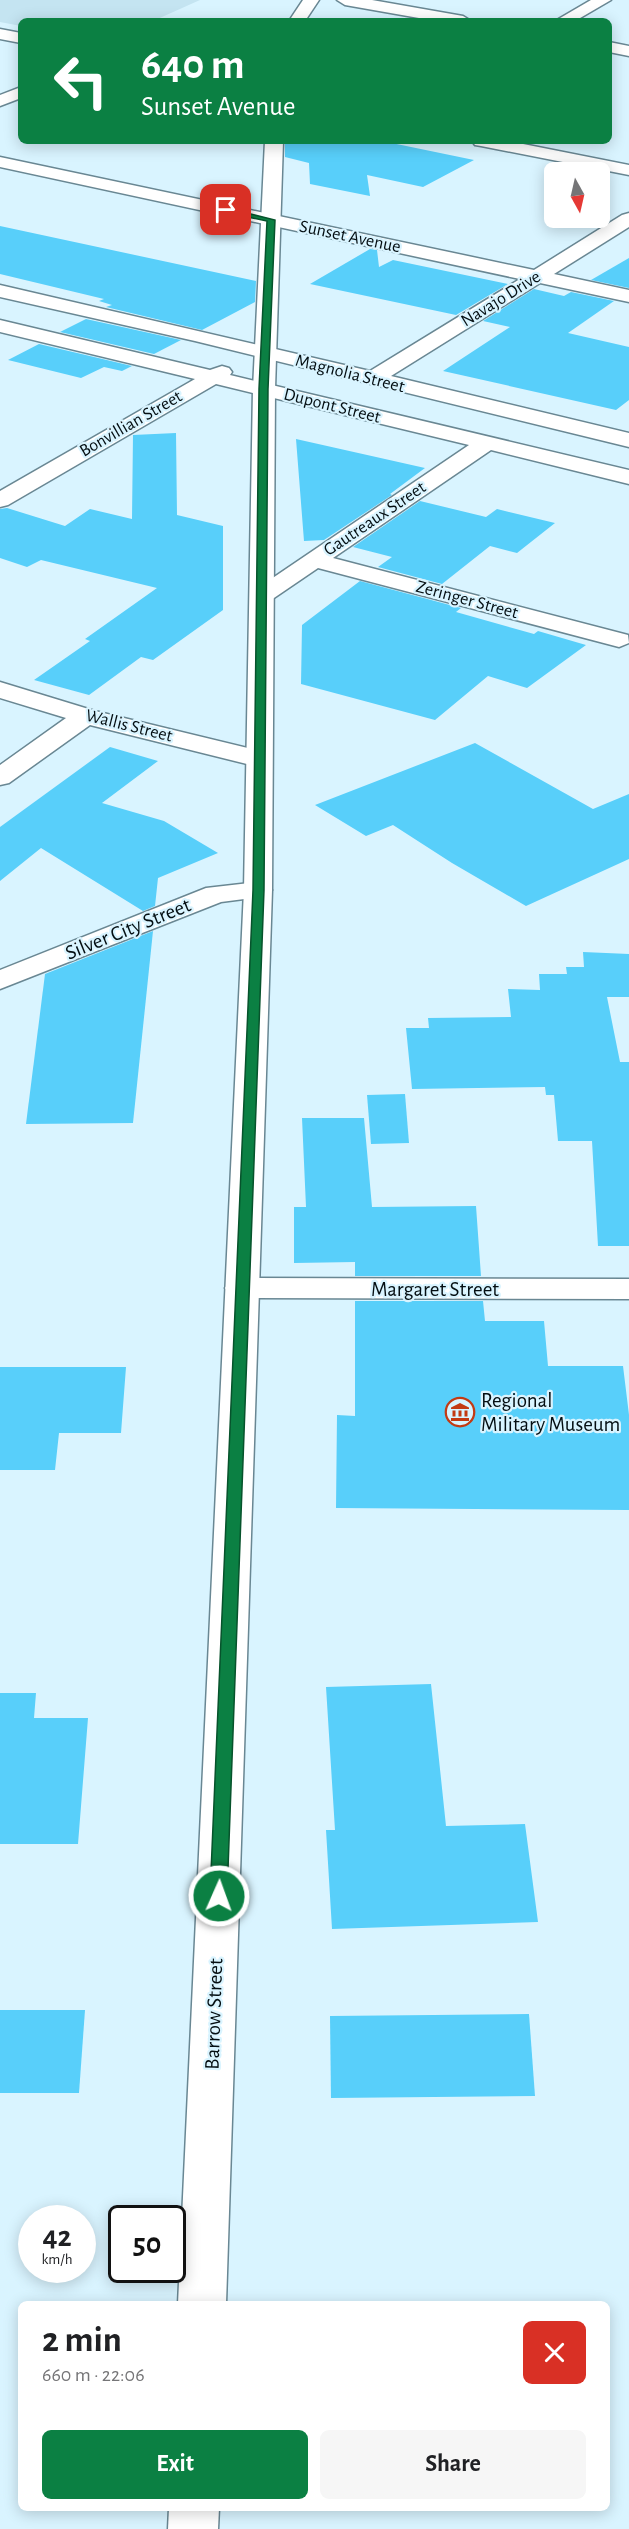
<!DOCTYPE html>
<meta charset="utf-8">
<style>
:root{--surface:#fff;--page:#f6f6f6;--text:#202124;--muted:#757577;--accent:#0b8043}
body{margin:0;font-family:"Alegreya Sans",sans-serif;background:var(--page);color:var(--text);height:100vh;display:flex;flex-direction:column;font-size:22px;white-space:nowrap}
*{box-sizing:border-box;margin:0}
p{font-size:20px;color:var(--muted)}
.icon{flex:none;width:33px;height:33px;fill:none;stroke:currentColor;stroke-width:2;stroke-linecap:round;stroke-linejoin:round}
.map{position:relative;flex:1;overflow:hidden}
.side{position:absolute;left:18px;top:2301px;width:592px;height:210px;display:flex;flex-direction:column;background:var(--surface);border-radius:9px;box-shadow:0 3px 15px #0003}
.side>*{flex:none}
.top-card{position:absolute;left:18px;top:18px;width:594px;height:126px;border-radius:9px;box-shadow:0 3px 15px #0003;background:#0b8043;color:#fff;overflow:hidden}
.needle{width:39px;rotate:172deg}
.controls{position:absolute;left:544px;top:162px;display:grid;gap:12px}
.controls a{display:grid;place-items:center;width:66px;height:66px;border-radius:9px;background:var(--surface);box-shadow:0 3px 15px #0003;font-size:30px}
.speed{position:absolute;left:18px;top:2205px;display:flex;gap:12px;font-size:30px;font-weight:700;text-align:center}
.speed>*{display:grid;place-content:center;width:78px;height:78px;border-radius:50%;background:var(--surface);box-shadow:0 3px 15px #0003;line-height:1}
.speed small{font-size:15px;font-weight:400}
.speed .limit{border:3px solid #111;border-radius:9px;background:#fff;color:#111}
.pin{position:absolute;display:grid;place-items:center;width:51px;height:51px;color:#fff;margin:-26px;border-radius:12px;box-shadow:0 3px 9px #0006}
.me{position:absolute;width:66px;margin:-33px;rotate:2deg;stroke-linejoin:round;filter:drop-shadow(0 0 4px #0008)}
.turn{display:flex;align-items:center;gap:21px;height:126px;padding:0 24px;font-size:27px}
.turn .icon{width:78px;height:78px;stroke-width:2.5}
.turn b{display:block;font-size:42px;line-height:51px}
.round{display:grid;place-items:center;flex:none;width:63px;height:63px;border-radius:9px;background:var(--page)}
.summary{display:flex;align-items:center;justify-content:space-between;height:102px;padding:0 24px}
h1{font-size:36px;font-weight:600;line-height:45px}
.action{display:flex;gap:12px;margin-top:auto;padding:12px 24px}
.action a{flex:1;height:69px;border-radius:9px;background:var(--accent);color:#fff;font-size:24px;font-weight:600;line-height:69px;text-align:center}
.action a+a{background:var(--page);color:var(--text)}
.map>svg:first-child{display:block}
.built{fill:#c4e4f1}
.building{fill:#58cffa}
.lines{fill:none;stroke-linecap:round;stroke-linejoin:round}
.minor-casing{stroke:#698793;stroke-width:3}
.secondary-casing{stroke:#698793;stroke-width:3}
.minor{fill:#fff;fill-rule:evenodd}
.secondary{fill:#fff;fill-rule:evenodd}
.route{fill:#0b8043;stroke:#07532c;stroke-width:1.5}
.labels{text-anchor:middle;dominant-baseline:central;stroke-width:4.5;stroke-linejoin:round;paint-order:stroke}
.far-street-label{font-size:18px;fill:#040e12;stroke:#d9f4ff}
.street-label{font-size:21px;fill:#040e12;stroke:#d9f4ff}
.poi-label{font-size:21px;fill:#040e12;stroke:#d9f4ff;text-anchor:start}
</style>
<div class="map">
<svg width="629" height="2529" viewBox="0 0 629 2529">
<rect width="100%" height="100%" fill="#d9f4ff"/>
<!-- built -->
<polygon class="built" points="0,0 200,0 153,21 21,21 21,26 0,22"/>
<!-- building -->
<g class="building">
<polygon points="285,141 382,141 474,160 423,187 367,175 370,196 310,184 309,163 285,157"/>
<polygon points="0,226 256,281 255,302 202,330 106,307 112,305 99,301 104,299 0,274"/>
<polygon points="370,249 377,250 379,267 393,260 508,284 456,315 310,284"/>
<polygon points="629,258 629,288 591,280"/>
<polygon points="534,289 564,296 571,292 614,301 568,333 629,347 629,400 616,410 443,371 510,327 483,321"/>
<polygon points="86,319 181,340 154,354 60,332"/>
<polygon points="39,344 132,366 122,371 104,367 81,378 8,360"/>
<polygon points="176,433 177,515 223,526 223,610 153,660 141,657 89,695 34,680 90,641 85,639 157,588 41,560 27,567 0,558 0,509 7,508 65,526 90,509 132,519 133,435"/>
<polygon points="296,439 425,468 390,494 392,495 324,540 304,541"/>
<polygon points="420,501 486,517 497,509 555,523 517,553 490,546 442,584 378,567 392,557 353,547"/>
<polygon points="360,581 461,608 456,612 534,634 538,631 586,645 527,688 488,676 435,720 301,684 302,625"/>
<polygon points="475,743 593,809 629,794 629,859 526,906 452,863 393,825 366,836 315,805"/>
<polygon points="110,747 158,761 102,803 164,821 218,853 158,878 155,906 143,911 41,848 0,881 0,827"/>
<polygon points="153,931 133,1123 26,1124 45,974"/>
<polygon points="583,952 629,954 629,997 607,997 620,1062 629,1062 629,1246 598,1246 592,1141 558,1141 554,1095 546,1095 545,1087 412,1089 406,1028 429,1028 428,1018 511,1017 508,989 540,990 539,974 567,974 566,967 584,967"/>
<polygon points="405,1094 409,1143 371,1144 367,1095"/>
<polygon points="302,1118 364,1118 372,1207 476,1206 481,1276 355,1276 355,1262 294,1263 294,1207 306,1207"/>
<polygon points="355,1301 483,1301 485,1321 544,1321 548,1366 623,1366 629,1415 629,1510 336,1508 337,1415 355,1416"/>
<polygon points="0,1367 126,1367 121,1433 59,1433 55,1470 0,1470"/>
<polygon points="431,1684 446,1826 525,1824 538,1922 332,1929 326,1830 335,1830 326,1687"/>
<polygon points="0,1693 36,1693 34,1718 88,1718 78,1844 0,1844"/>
<polygon points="0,2010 85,2010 79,2093 0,2093"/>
<polygon points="529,2014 535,2096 331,2098 330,2016"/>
</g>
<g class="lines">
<!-- minor casing -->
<g class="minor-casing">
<g id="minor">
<polygon points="337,0 372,0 463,16 471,21 436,21 345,5"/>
<polygon points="591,0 611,0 575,21 555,21"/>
<polygon points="0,29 21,33 21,43 0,39"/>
<polygon points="609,42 629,46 629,56 609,52"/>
<polygon points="21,87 21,98 0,106 0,95"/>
<polygon points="472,141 508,141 629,165 629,175 481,146 475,145"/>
<polygon points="0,157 534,270 622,215 629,213 629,227 554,274 629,290 629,302 540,283 391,376 629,433 629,447 195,341 0,297 0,285 370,371 520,279 0,167"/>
<polygon points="0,320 210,370 222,366 229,368 232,372 230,375 629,470 629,484 491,450 333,558 628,635 629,643 619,647 318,568 271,600 263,602 255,600 251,595 255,590 469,445 216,384 8,505 0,507 0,491 195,379 0,332"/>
<polygon points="0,682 95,711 268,753 272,759 268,765 259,767 90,725 9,783 0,785 0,765 66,718 0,698"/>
<polygon points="258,882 268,884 272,890 268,896 221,902 0,989 0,970 206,888"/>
<polygon points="242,1278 629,1279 629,1299 242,1298 230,1295 225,1288 230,1281"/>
</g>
</g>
<!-- secondary casing -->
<g class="secondary-casing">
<g id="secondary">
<polygon points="303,0 319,0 305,21 289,21"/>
<polygon points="265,141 283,141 275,389 272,890 226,2304 178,2304 244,890 253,389"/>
<polygon points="169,2508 219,2508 218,2529 168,2529"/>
</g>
</g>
<!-- minor -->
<use href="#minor" class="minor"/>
<!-- secondary -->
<use href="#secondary" class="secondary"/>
</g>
<!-- route -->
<polygon class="route" points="226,208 275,220 268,389 264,890 227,1896 225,1901 219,1903 213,1901 210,1896 253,890 259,389 267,221 223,212 222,210"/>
<!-- icons -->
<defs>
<g id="museum-ring" transform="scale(1.5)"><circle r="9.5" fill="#d9f4ff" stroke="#c33a13" stroke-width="1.5"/><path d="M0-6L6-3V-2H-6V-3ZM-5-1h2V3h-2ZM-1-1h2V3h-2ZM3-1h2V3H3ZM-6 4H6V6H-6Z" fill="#c33a13"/></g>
</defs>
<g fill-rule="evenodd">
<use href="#museum-ring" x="460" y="1412"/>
</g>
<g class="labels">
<!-- far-street labels -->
<g class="far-street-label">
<text transform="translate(350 237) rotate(12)">Sunset Avenue</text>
<text transform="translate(501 299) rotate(-32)">Navajo Drive</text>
<text transform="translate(350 374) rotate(14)">Magnolia Street</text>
<text transform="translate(332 406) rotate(14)">Dupont Street</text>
<text transform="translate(131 424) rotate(-30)">Bonvillian Street</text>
<text transform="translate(375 519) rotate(-34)">Gautreaux Street</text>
<text transform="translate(467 600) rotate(15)">Zeringer Street</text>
<text transform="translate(129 726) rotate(14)">Wallis Street</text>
</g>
<!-- street labels -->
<g class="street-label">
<text transform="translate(128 929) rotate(-22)">Silver City Street</text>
<text x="435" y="1289">Margaret Street</text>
<text transform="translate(214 2014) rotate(-88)">Barrow Street</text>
</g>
<!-- poi labels -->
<g class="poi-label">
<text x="481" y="1400">Regional<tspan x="481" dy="24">Military Museum</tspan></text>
</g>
</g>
</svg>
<div class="controls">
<a><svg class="needle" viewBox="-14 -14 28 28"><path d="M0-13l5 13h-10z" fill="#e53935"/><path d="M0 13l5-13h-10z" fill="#757577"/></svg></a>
</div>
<div class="speed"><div>42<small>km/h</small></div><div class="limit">50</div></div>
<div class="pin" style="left:226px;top:210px;background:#d93025"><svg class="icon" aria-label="arrive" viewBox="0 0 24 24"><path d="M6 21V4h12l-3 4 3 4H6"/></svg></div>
<svg class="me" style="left:219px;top:1896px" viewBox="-20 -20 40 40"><circle r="17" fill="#0b8043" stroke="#fff" stroke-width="3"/><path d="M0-11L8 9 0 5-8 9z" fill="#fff"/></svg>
<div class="top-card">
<div class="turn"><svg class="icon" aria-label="left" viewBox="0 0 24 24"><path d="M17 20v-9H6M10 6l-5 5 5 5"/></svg><div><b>640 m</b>Sunset Avenue</div></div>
</div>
<section class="side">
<div class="summary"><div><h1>2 min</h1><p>660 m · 22:06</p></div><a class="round" style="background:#d93025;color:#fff"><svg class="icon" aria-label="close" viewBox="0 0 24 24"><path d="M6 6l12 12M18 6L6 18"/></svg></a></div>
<div class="action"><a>Exit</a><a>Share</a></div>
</section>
</div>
